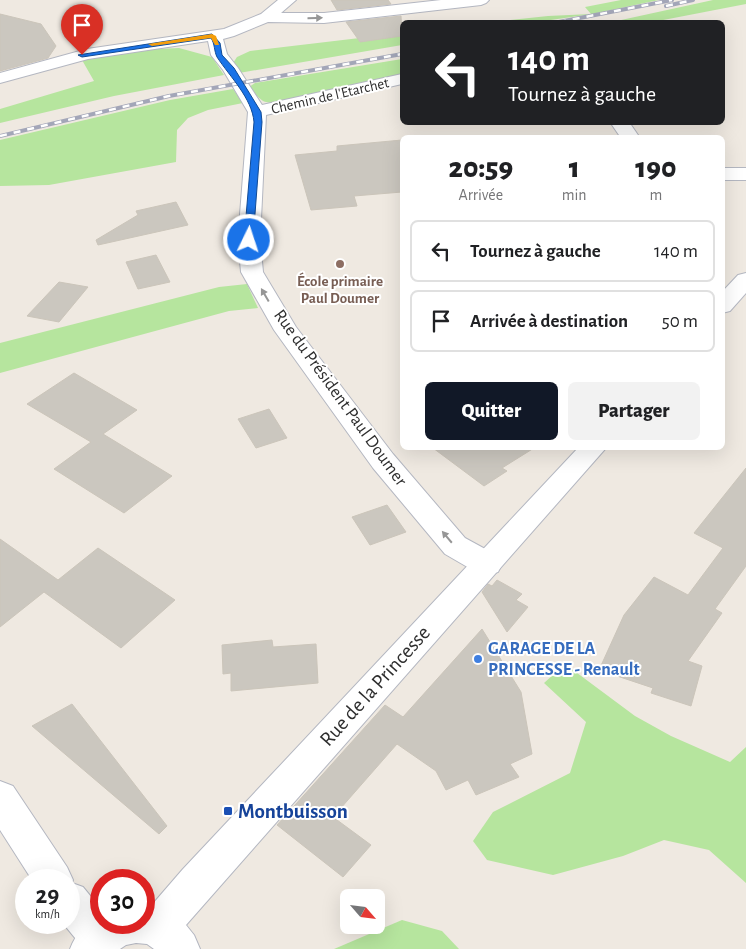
<!DOCTYPE html>
<html lang="fr">
<meta charset="utf-8">
<style>
:root{--surface:#fff;--page:#f2f2f2;--text:#202124;--muted:#757577;--line:#e0e0e0;--accent:#111827}
body{margin:0;font-family:"Alegreya Sans",sans-serif;background:var(--page);color:var(--text);height:100vh;display:flex;flex-direction:column;font-size:19px;white-space:nowrap}
*{box-sizing:border-box;margin:0}
p{font-size:16px;color:var(--muted)}
.icon{flex:none;width:28px;height:28px;fill:none;stroke:currentColor;stroke-width:2;stroke-linecap:round;stroke-linejoin:round}
.map{position:relative;flex:1;overflow:hidden}
.panel{position:absolute;left:400px;top:135px;width:325px;height:315px;display:flex;flex-direction:column;background:var(--surface);border-radius:8px;box-shadow:0 5px 20px #0002}
.panel>*{flex:none}
.guide{position:absolute;left:400px;top:20px;width:325px;height:105px;border-radius:8px;box-shadow:0 5px 20px #0002;background:#202124;color:#fff;overflow:hidden}
.needle{width:32px;rotate:118deg}
.tools{position:absolute;left:340px;top:889px;display:grid;gap:10px}
.tools a{display:grid;place-items:center;width:45px;height:45px;border-radius:8px;background:var(--surface);box-shadow:0 5px 20px #0002;font-size:25px}
.speed{position:absolute;left:15px;top:869px;display:flex;gap:10px;font-size:25px;font-weight:700;text-align:center}
.speed>*{display:grid;place-content:center;width:65px;height:65px;border-radius:50%;background:var(--surface);box-shadow:0 5px 20px #0002;line-height:1}
.speed small{font-size:12px;font-weight:400}
.speed .limit{border:8px solid #d22;background:#fff;color:#111}
.pin{position:absolute;display:grid;place-items:center;width:42px;height:42px;color:#fff;margin:-51px -21px;border-radius:50% 50% 50% 0;rotate:-45deg;box-shadow:0 0 5px #0007}
.pin .icon{rotate:45deg}
.me{position:absolute;width:55px;margin:-28px;rotate:4deg;stroke-linejoin:round;filter:drop-shadow(0 0 4px #0008)}
.turn{display:flex;align-items:center;gap:18px;height:105px;padding:0 25px;font-size:22px}
.turn .icon{width:65px;height:65px;stroke-width:2.5}
.turn b{display:block;font-size:35px;line-height:42px}
.eta{display:flex;justify-content:space-evenly;align-items:center;height:85px;text-align:center}
.eta b{font-size:30px;font-weight:800;line-height:35px}
.button{display:flex;gap:10px;margin-top:auto;padding:10px 25px}
.button a{flex:1;height:58px;border-radius:8px;background:var(--accent);color:#fff;font-size:20px;font-weight:800;line-height:58px;text-align:center}
.button a+a{background:var(--page);color:var(--text)}
ul{padding:0;list-style:none}
li{display:flex;align-items:center;gap:15px;height:62px;margin:0 10px 8px;padding:0 15px;border:2px solid var(--line);border-radius:8px}
li div{flex:1}
li b{display:block;font-size:19px}
li em{font-style:normal}
.map>svg:first-child{display:block}
.green{fill:#b6e59e}
.building{fill:#cbc7bf;stroke:#cbc5ba}
.lines{fill:none;stroke-linecap:round;stroke-linejoin:round}
.minor-casing{stroke:#b4b7c1;stroke-width:2}
.tertiary-casing{stroke:#b4b7c1;stroke-width:2}
.minor{fill:#fff;fill-rule:evenodd}
.tertiary{fill:#fff;fill-rule:evenodd}
.rail-casing{stroke:#a3a6b8;stroke-width:4}
.rail{stroke:#fff;stroke-width:2.5;stroke-dasharray:7;stroke-linecap:butt}
.oneway{fill:#969696}
.route{fill:#1a73e8;stroke:#114b97}
.slow{fill:#f59e0b}
.education-dot{fill:#8d6e63;stroke:#fff;stroke-width:2}
.shop-dot{fill:#3f7fe0;stroke:#fff;stroke-width:2}
.transit-dot{fill:#1a4fb4;stroke:#fff;stroke-width:2}
.labels{text-anchor:middle;dominant-baseline:central;stroke-width:4;stroke-linejoin:round;paint-order:stroke}
.far-street-label{font-size:15px;fill:#2e2e2e;stroke:#fff}
.far-education-label{font-size:15px;font-weight:bold;fill:#785e54;stroke:#fff}
.street-label{font-size:18px;fill:#2e2e2e;stroke:#fff}
.shop-label{font-size:18px;font-weight:bold;fill:#366cbe;stroke:#fff;text-anchor:start}
.near-street-label{font-size:21px;fill:#2e2e2e;stroke:#fff}
.near-transit-label{font-size:21px;font-weight:bold;fill:#164399;stroke:#fff;text-anchor:start}
</style>
<div class="map">
<svg width="746" height="949" viewBox="0 0 746 949">
<rect width="100%" height="100%" fill="#efe9e1"/>
<!-- green -->
<g class="green">
<polygon points="621,0 659,0 592,14 537,22 490,22 548,16 591,14 585,7"/>
<polygon points="713,0 746,0 746,4 653,22 612,22"/>
<polygon points="402,33 402,45 239,73 233,63 237,57 250,51"/>
<polygon points="179,48 212,57 224,75 114,96 0,123 0,109 94,81 82,60 156,49"/>
<path d="M402,59V77C380,82 279,110 263,101C258,98 253,91 249,87L255,83Z"/>
<polygon points="233,89 243,103 208,110 188,118 177,130 176,162 49,185 0,186 0,140 170,100"/>
<polygon points="247,284 258,308 229,311 0,373 0,343 219,287"/>
<polygon points="565,664 635,716 671,736 730,762 746,747 746,883 709,850 664,840 623,856 553,875 487,860 473,841 493,812 570,773 586,722 544,683"/>
<polygon points="402,920 442,931 459,949 334,949"/>
</g>
<!-- building -->
<g class="building">
<polygon points="331,0 388,0 391,4 337,10"/>
<polygon points="0,14 41,24 56,46 48,58 0,71"/>
<polygon points="401,16 402,36 360,42 346,22"/>
<polygon points="402,140 402,192 354,196 357,206 311,210 295,155 337,151 337,146"/>
<polygon points="176,202 188,225 98,245 96,240 138,215 136,211"/>
<polygon points="156,255 170,282 138,289 126,262"/>
<polygon points="59,282 88,287 59,322 27,316"/>
<polygon points="74,373 137,410 103,434 172,476 124,513 54,469 91,442 27,404"/>
<polygon points="269,409 287,438 256,448 238,419"/>
<polygon points="433,448 534,448 502,468 507,471 484,486"/>
<polygon points="746,468 746,566 715,609 722,613 688,661 702,666 691,706 651,693 653,688 599,670 624,615 654,577 688,595 723,548 694,533"/>
<polygon points="387,505 406,532 370,545 352,517"/>
<polygon points="0,539 58,580 98,548 175,600 121,648 44,592 0,627"/>
<polygon points="497,580 522,594 516,600 528,607 507,632 482,592 488,584 492,586"/>
<polygon points="482,629 521,692 532,754 510,764 519,777 476,795 468,780 446,790 436,771 397,744 333,817 371,845 343,877 277,825 385,705 403,717"/>
<polygon points="272,640 273,647 316,644 318,683 231,691 231,673 223,674 222,645"/>
<polygon points="72,704 167,826 159,834 32,726"/>
</g>
<g class="lines">
<!-- minor casing -->
<g class="minor-casing">
<g id="minor">
<polygon points="278,0 296,0 281,13 324,13 441,0 489,0 486,3 481,5 324,23 268,22 234,36 223,39 227,54 238,68 262,105 402,74 402,84 266,115 260,240 263,272 296,327 393,454 465,538 498,556 502,564 498,572 487,575 476,572 445,554 373,468 274,330 241,272 238,240 248,112 223,70 211,55 208,41 88,59 0,83 0,73 87,49 224,29 261,14"/>
<polygon points="610,122 629,122 640,138 621,138"/>
<rect x="722" y="168" width="24" height="12"/>
<polygon points="0,781 13,786 67,867 73,880 72,883 83,887 101,909 101,922 114,924 120,938 115,949 84,949 62,922 69,922 69,880 32,880 0,830"/>
</g>
</g>
<!-- tertiary casing -->
<g class="tertiary-casing">
<g id="tertiary">
<polygon points="746,273 746,293 730,311 722,313 722,292 738,275"/>
<path d="M578,448H606L186,925L194,935L200,949H154L147,944L136,943L126,945L120,949H70C76,933 86,923 101,916V922H144V904L151,906L183,869Z"/>
</g>
</g>
<!-- minor -->
<use href="#minor" class="minor"/>
<!-- tertiary -->
<use href="#tertiary" class="tertiary"/>
<!-- rail casing -->
<g class="rail-casing">
<g id="rail">
<polyline points="666,6 693,0"/>
<polyline points="559,22 672,0"/>
<polyline points="0,136 169,96 402,54"/>
</g>
</g>
<!-- rail -->
<use href="#rail" class="rail"/>
</g>
<!-- one-way arrows -->
<defs><path id="oneway-solid" d="M-6-.8H1V-3.2L6.5 0L1 3.2V.8H-6Z" transform="scale(1.25)"/></defs>
<g class="oneway">
<use href="#oneway-solid" transform="translate(315 18) rotate(-1)"/>
<use href="#oneway-solid" transform="translate(265 295) rotate(-120)"/>
<use href="#oneway-solid" transform="translate(447 537) rotate(-130)"/>
</g>
<!-- route -->
<path class="route" d="M212,34L220,43L222,55L234,68L261,112L262,122L253,240L249,243L244,240L254,122C252,98 230,77 217,57C214,51 215,44 211,38L82,57L78,55Z"/>
<!-- slow -->
<polygon class="slow" points="212,34 216,36 219,45 215,45 211,38 152,46 148,44"/>
<!-- markers -->
<circle class="education-dot" cx="340" cy="264" r="5"/>
<circle class="shop-dot" cx="478" cy="659" r="5"/>
<rect class="transit-dot" x="223" y="806" width="10" height="10" rx="2.5"/>
<g class="labels">
<!-- far-street labels -->
<g class="far-street-label">
<text transform="translate(330 96) rotate(-13)">Chemin de l'Etarchet</text>
</g>
<!-- far-education labels -->
<g class="far-education-label">
<text x="340" y="281">École primaire<tspan x="340" dy="17">Paul Doumer</tspan></text>
</g>
<!-- street labels -->
<g class="street-label">
<text transform="translate(340 398) rotate(54)">Rue du Président Paul Doumer</text>
</g>
<!-- shop labels -->
<g class="shop-label">
<text x="488" y="649">GARAGE DE LA<tspan x="488" dy="21">PRINCESSE - Renault</tspan></text>
</g>
<!-- near-street labels -->
<g class="near-street-label">
<text transform="translate(375 686) rotate(-48)">Rue de la Princesse</text>
</g>
<!-- near-transit labels -->
<g class="near-transit-label">
<text x="238" y="811">Montbuisson</text>
</g>
</g>
</svg>
<div class="tools">
<a><svg class="needle" viewBox="-14 -14 28 28"><path d="M0-13l5 13h-10z" fill="#e53935"/><path d="M0 13l5-13h-10z" fill="#757577"/></svg></a>
</div>
<div class="speed"><div>29<small>km/h</small></div><div class="limit">30</div></div>
<div class="pin" style="left:82px;top:55px;background:#d93025"><svg class="icon" aria-label="arrive" viewBox="0 0 24 24"><path d="M6 21V4h12l-3 4 3 4H6"/></svg></div>
<svg class="me" style="left:249px;top:240px" viewBox="-20 -20 40 40"><circle r="17" fill="#1a73e8" stroke="#fff" stroke-width="3"/><path d="M0-11L8 9 0 5-8 9z" fill="#fff"/></svg>
<div class="guide">
<div class="turn"><svg class="icon" aria-label="left" viewBox="0 0 24 24"><path d="M17 20v-9H6M10 6l-5 5 5 5"/></svg><div><b>140 m</b>Tournez à gauche</div></div>
</div>
<section class="panel">
<div class="eta">
<div><b>20:59</b><p>Arrivée</p></div>
<div><b>1</b><p>min</p></div>
<div><b>190</b><p>m</p></div>
</div>
<ul>
<li><svg class="icon" aria-label="left" viewBox="0 0 24 24"><path d="M17 20v-9H6M10 6l-5 5 5 5"/></svg><div><b>Tournez à gauche</b></div><em>140 m</em></li>
<li><svg class="icon" aria-label="arrive" viewBox="0 0 24 24"><path d="M6 21V4h12l-3 4 3 4H6"/></svg><div><b>Arrivée à destination</b></div><em>50 m</em></li>
</ul>
<div class="button"><a>Quitter</a><a>Partager</a></div>
</section>
</div>
